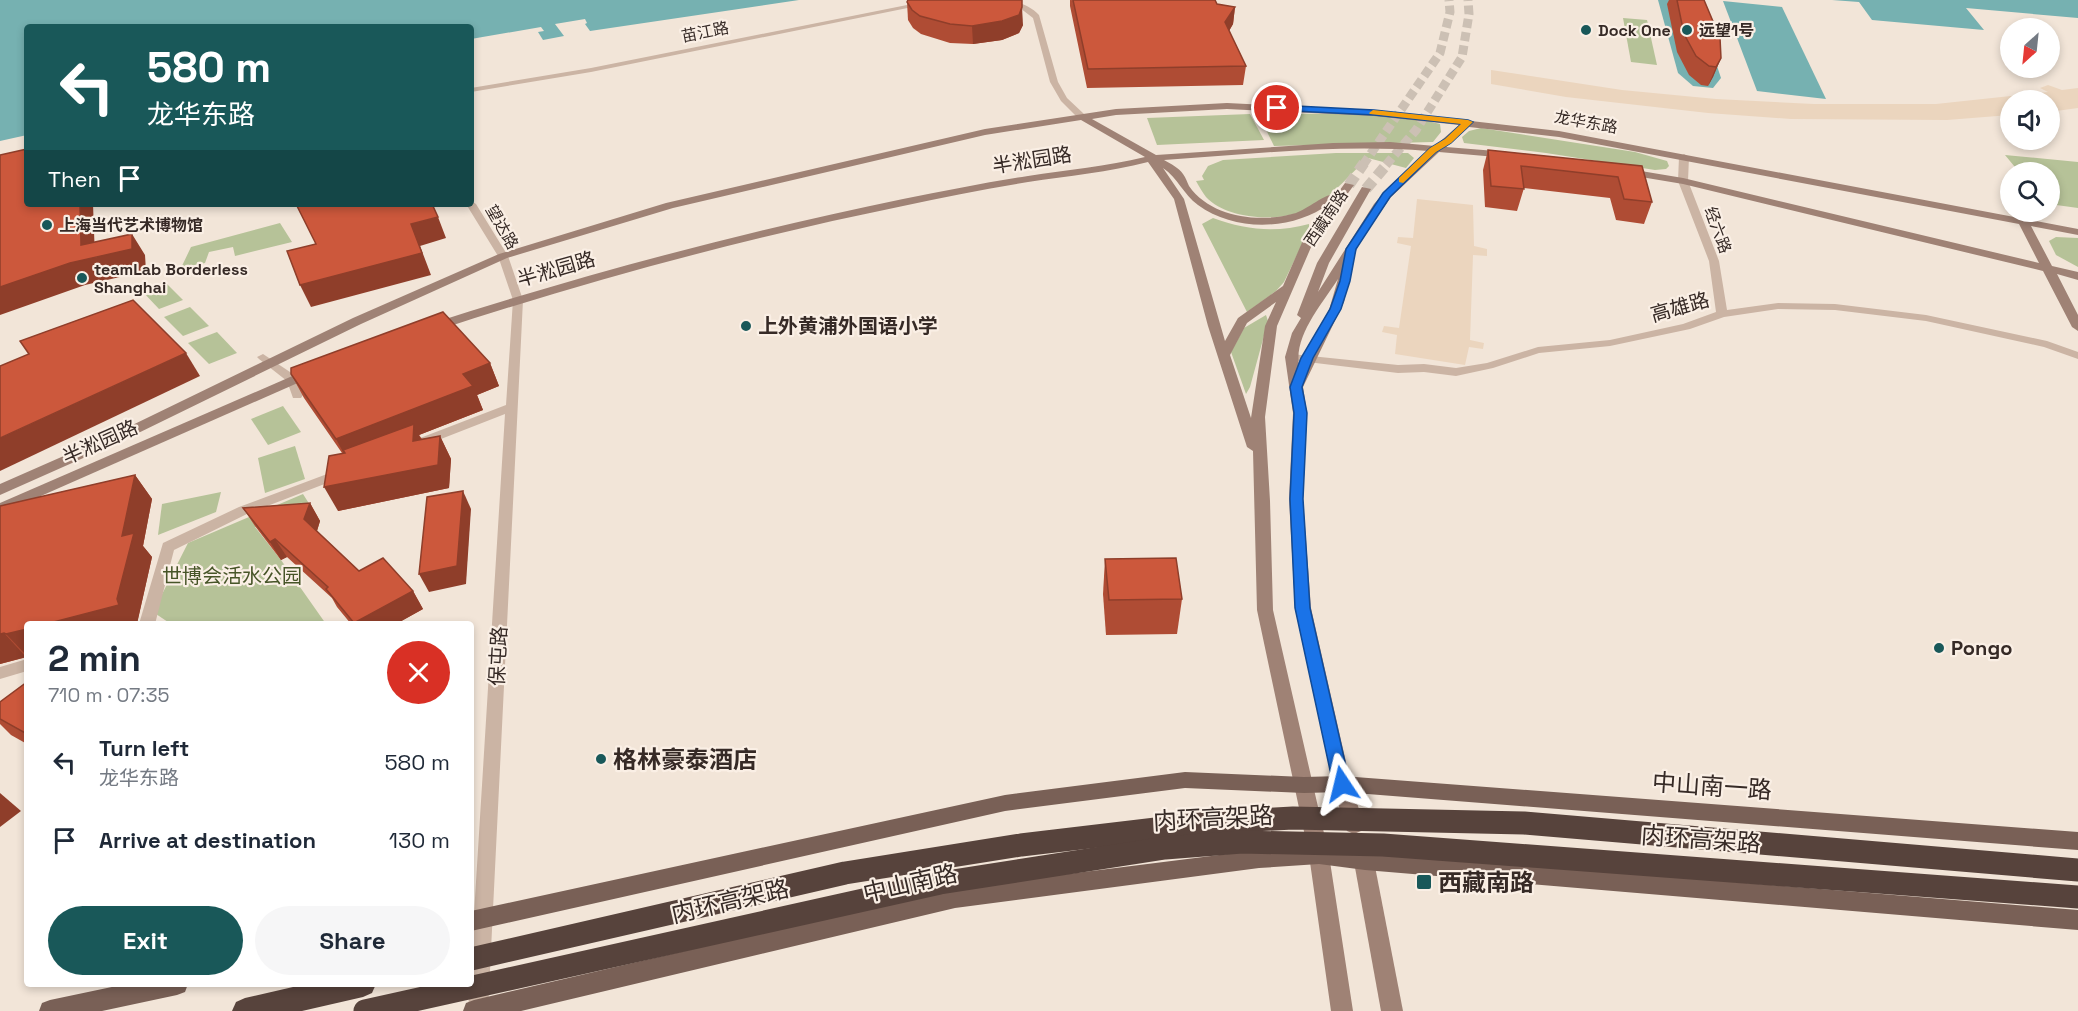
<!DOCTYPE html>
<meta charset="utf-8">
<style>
:root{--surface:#fff;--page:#f6f6f7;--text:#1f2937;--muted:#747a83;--accent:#195859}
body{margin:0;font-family:"Space Grotesk","Noto Sans SC",sans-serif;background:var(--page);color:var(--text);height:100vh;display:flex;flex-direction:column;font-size:22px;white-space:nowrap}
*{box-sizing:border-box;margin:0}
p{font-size:20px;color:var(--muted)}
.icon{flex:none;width:33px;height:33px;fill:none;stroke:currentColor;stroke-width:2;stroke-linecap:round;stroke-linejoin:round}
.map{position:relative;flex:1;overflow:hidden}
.panel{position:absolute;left:24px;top:621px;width:450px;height:366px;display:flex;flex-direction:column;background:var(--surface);border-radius:6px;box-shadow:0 3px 9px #0003}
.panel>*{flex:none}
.banner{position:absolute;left:24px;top:24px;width:450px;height:183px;border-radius:6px;box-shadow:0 3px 9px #0003;background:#195859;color:#fff;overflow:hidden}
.needle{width:39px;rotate:207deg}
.fabs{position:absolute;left:2000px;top:18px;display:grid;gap:12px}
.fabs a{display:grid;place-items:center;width:60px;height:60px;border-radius:50%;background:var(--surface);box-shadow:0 3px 9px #0003;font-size:30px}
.pin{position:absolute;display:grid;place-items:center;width:51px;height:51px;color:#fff;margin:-26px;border:3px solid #fff;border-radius:50%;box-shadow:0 2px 6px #0007}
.me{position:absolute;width:66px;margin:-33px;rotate:350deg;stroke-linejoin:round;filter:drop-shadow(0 0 4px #0008)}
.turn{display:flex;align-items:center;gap:21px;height:126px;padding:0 24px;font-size:27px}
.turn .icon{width:78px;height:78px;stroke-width:2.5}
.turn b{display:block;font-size:42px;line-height:51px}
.then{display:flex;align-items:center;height:57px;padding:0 24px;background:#0003;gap:12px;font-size:22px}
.round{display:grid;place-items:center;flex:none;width:63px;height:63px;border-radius:32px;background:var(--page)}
.headline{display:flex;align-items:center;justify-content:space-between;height:102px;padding:0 24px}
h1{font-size:36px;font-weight:600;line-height:45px}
.action{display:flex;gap:12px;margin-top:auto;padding:12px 24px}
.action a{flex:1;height:69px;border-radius:36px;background:var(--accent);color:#fff;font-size:24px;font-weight:600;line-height:69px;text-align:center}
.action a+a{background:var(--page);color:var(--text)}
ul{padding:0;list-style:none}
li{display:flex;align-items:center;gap:18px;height:78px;padding:0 24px}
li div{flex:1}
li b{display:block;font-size:22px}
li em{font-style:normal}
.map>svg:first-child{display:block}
.green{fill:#b6c298}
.plaza{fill:#ebd5be}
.water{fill:#76b1b1}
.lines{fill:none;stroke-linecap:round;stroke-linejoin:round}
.secondary-tunnel-far1{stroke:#ccc0b4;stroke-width:9;stroke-dasharray:9 4.5;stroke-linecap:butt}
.secondary-tunnel{stroke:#ccc0b4;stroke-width:11;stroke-dasharray:11 6;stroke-linecap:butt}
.street{fill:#cbb4a4;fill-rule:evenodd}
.secondary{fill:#9f8275;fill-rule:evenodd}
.primary{fill:#796056;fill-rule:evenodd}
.highway{fill:#57433c;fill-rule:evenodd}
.highway-bridge{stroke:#57433c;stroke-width:23}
.wall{fill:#af4c34}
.shaded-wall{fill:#8f3e2a}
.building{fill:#cc583c;stroke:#8f3e2a;stroke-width:1.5}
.route{fill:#1a73e8;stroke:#114b97;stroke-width:1.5}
.slow{fill:#f59e0b}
.poi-dot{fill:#195859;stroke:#faefe5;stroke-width:2}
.labels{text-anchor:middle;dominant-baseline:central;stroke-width:4.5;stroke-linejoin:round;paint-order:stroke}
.far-poi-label{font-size:16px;font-weight:bold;fill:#362a26;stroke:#faefe5;text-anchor:start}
.far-street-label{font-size:16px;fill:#362a26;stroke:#faefe5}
.street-label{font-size:20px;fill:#362a26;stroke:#faefe5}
.poi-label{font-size:20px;font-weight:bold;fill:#362a26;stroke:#faefe5;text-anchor:start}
.park-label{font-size:20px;fill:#475528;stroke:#faefe5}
.near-poi-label{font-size:24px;font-weight:bold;fill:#362a26;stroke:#faefe5;text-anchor:start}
.near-street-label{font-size:24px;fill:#362a26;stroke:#faefe5}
</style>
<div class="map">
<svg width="2078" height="1011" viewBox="0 0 2078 1011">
<rect width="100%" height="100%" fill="#f2e5d8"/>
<!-- green -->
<g class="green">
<polygon points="1623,18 1647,20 1657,65 1631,62"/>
<path d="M1258,113C1315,115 1386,111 1440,124L1441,132L1433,142L1274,146Z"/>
<polygon points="1250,114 1264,140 1157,145 1147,118"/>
<polygon points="1481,128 1635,152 1667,161 1669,166 1666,169 1655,170 1546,153 1464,143 1462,137 1469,131"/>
<path d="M1336,153H1408L1414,158L1406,168L1368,158C1351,173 1335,193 1316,205C1289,223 1229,222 1206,197C1202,192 1199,186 1196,181L1204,180L1202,176L1208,166L1223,160Z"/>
<polygon points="2005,155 2078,162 2078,208 2049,204 2049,172 2019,172"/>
<path d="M1213,218C1245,230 1276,233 1309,224V230L1284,282L1276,291L1247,312L1202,224Z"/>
<polygon points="280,223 292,242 235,256 233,247 209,252 205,263 181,268 191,247"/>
<polygon points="2056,237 2078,238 2078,267 2056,255 2049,241"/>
<polygon points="165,282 183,300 159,309 142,291"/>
<polygon points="190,307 209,326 183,336 164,317"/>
<polygon points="1266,315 1268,321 1250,387 1246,394 1231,352 1244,328"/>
<polygon points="217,332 237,353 209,364 188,343"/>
<polygon points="283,406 301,432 268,445 251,419"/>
<polygon points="295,446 305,479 265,493 258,458"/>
<polygon points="221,492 216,512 158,535 162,504"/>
<polygon points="303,494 320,521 255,527 281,560 326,624 171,624 153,612 188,543"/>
</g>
<!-- plaza -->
<g class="plaza">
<polygon points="1491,70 1622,90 1716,99 1814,104 1936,104 2048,92 2040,88 2048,85 2062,90 2078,88 2078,108 2049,112 2049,100 2010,100 2010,115 1947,120 1791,119 1708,113 1566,97 1491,84"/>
<polygon points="1417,199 1473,205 1474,246 1487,249 1487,256 1473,255 1470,340 1484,343 1483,349 1469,347 1465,365 1395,354 1397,335 1382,332 1384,326 1399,328 1411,246 1397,243 1398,237 1413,238"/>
</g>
<!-- water -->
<g class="water">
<polygon points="0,0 799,0 590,31 585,24 587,23 585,19 555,24 564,36 543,40 538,32 544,31 541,27 471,39 471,27 27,27 27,135 0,141"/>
<polygon points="1658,0 1695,0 1721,78 1713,88 1693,86 1678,73"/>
<polygon points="1832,0 2078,0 2078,18 1966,8 1984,30 1872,20 1859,2"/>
<polygon points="1723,1 1782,7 1826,99 1757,91"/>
</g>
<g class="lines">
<!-- secondary-tunnel-far1 -->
<g class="secondary-tunnel-far1">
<polyline points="1363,165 1440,53 1450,12 1449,0"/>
<polyline points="1386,165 1416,130 1462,57 1469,14 1468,0"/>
</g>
<!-- secondary-tunnel -->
<g class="secondary-tunnel">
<polyline points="1349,185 1364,163"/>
<polyline points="1366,189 1388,163"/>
</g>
<!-- street -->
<g class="street">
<polygon points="932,0 947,0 591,72 471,92 471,88 591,68"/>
<path d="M990,0C1008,0 1026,1 1039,15L1058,82L1067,98L1084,114V118H1078L1061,101L1050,82L1033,18L1020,8Z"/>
<polygon points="1684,154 1689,157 1688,181 1719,261 1727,310 1778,303 1835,304 1926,315 2047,341 2078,352 2078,359 2044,347 1926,321 1835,310 1778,309 1724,317 1690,329 1610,346 1539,353 1493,368 1456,376 1424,372 1398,373 1291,360 1285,357 1291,354 1398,365 1424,364 1456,368 1487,363 1538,347 1610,340 1683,324 1716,312 1709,261 1678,181 1679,157"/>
<polygon points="471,201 476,204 508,256 523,300 488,1011 468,1011 505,414 423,446 415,446 413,443 415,440 506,405 513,300 498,256 466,204 471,204"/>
<polygon points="263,354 296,376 303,395 301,398 293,398 287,381 259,359 257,357"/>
<polygon points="343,468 348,469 350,472 348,475 249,513 174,550 155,624 139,624 163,543 239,507"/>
<polygon points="27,659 27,671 0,679 0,667"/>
</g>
<!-- secondary -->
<g class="secondary">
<path d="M1227,103L1374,110L1559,131L2078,229V235L2031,226L2052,266L2078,272V280L2057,274L2078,315V331L2072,327L2043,271L1683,184L1623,174L1618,171L1623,168L1683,178L2039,263L2019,224L1559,137L1469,127L1446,147L1508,152L1513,155L1508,158L1439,152L1391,197L1363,236L1354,255L1344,302L1303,387L1307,413L1303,499L1311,608L1351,784L1364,825L1361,831L1354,834L1347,831L1344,825L1333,784L1295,608L1289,499L1293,413L1285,357L1292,333L1301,318L1297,315L1317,263L1362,187L1371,189L1329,263L1318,292L1374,204L1393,183L1428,151C1340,144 1252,154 1164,160C1171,164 1179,168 1183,174C1186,178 1187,182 1189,186C1212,219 1262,223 1296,213C1308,209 1327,192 1337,194L1345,183L1354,185L1315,238L1277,326L1265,417L1270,501L1273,610L1329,855L1353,1011H1331L1309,855L1257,610L1253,451L1247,447L1208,326L1174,199L1148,162C1109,172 1068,176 1028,182C986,189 944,197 903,206C746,238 591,280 438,330L434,331L428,327L430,324C585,274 743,232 903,199C945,191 987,182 1028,176C1067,170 1107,166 1145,157L1081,120L985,135L673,208L507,258L361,324L126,439L0,495V484L116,433L353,318L499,254L666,203L985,129L1116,109ZM1227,109L1374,116L1459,125L1435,146L1390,142L1333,143L1156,155L1092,119L1116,115ZM1163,168C1178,178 1183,194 1198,205C1235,232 1292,231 1329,204L1304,238L1283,286L1238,318L1225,341L1184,199ZM1338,279L1329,310L1299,365C1294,335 1323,303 1338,279ZM1276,302L1265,326L1251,418L1230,355L1247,323Z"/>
<polygon points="313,367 318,368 320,371 318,374 0,514 0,503"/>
<polygon points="1362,842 1369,845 1372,851 1403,1011 1381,1011 1352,851 1355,845"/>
</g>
<!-- primary -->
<g class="primary">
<polygon points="1185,772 1304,777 1342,776 2078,832 2078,850 1342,792 1304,793 1185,788 1005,811 471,931 471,911 1005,795"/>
<polygon points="1319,846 1365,852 2078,910 2078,930 1365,870 1319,864 1259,868 955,908 521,1011 463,1011 466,1003 474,1000 955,888 1259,850"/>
<polygon points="126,984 188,984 185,992 177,995 102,1011 39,1011 42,1003 50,1000"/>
</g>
<!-- highway -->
<polygon class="highway" points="306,984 376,984 372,993 363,997 302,1011 232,1011 236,1002 245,998"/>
<!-- highway-bridge -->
<g class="highway-bridge">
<polyline points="471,959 845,873 1021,845 1215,822 1293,818 1524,823 2078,870"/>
<polyline points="365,1011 940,883 1165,848 1242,842 1383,845 2078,897"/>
</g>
</g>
<!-- wall -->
<g class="wall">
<polygon points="1070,0 1217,4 1235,7 1233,24 1229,31 1246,66 1243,85 1087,88 1070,6"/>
<polygon points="1669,0 1704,0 1721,58 1713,77 1708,86 1701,85 1689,75 1677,52 1667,4"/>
<polygon points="907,2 1023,25 1019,33 1002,40 973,44 950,43 921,34 913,28 908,20"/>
<polygon points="1488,150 1642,166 1652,202 1644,224 1616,220 1610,198 1524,188 1517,211 1485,207 1483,170"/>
<polygon points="490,363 499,386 477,395 483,410 419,435 422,439 440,436 451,459 449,488 338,511 342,453 304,398 291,374"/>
<polygon points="135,475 152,499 143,546 152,557 137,623 27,624 27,657 0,664 0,506"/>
<polygon points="310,503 320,521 317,531 359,571 413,591 423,609 396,624 351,624 337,607 332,598 287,557 281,560 255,526 243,508"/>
<polygon points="1105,559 1182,599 1177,634 1106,635 1103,594"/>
<polygon points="27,682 27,744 11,735 0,724 0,702"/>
</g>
<!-- shaded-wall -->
<g class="shaded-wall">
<polygon points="1022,7 1023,25 1019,33 1002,40 973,44 972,26"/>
<polygon points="1235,7 1233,24 1223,41 1225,22"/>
<polygon points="1721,58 1713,77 1708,86 1716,67"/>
<polygon points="80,204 93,204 95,258 132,234 145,255 146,271 85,285 0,315 0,287 81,245"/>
<polygon points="438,217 446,238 420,246 431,275 311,307 300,285 411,224"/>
<polygon points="186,353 200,376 0,471 0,438"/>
<polygon points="490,363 499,386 477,395 483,410 419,435 425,447 349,463 336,439 463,374"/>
<polygon points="440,436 451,459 449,488 338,511 324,487"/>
<polygon points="135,475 152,499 143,546 152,557 137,624 46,624 117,599 122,536"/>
<polygon points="463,491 471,509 466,584 429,592 419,574"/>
<polygon points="310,503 320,521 315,537 304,519"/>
<polygon points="275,539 287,557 281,560 270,542"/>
<polygon points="413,591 423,609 396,624 355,624 354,623"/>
<polygon points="27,629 27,656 6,634"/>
<polygon points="4,633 26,657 0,664 0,634"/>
<polygon points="0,793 21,811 0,827"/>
</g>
<!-- building -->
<g class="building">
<polygon points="908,0 1022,0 1022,7 1019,15 1002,21 972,26 950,24 920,16 912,10 907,2"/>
<polygon points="1073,0 1215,0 1217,4 1235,7 1225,22 1246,66 1088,69"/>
<polygon points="1677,0 1704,0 1720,38 1721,58 1716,67 1709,66 1696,56 1684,34"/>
<polygon points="27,149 27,204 80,204 81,245 132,234 132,249 70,263 0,287 0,155"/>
<polygon points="1488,150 1642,166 1652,202 1624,199 1618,177 1521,166 1524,189 1491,186"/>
<polygon points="296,204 432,204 438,217 411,224 422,253 300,285 287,251 316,244"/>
<polygon points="133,300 186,353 0,438 0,366 29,354 20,341"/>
<polygon points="443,312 490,363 463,374 473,386 336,439 291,374 291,368"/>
<polygon points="414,424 413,441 440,436 438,465 324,487 329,456 345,453 343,450"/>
<polygon points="135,475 122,536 134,533 117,599 119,605 46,624 27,624 27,629 6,634 4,633 0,634 0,506"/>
<polygon points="463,491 457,566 419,574 427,497"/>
<polygon points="310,503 304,519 359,571 383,558 413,591 354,623 326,589 328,587 275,539 270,542 243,508"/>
<polygon points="1176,558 1182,599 1109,600 1105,559"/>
<polygon points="27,682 27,734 0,719 0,702"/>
</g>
<!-- route -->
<polygon class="route" points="1277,105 1374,110 1468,120 1473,122 1451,143 1436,152 1390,197 1356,249 1350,281 1341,309 1313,358 1302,387 1307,413 1303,499 1310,608 1350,784 1348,789 1342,791 1336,789 1333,784 1295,608 1290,499 1294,413 1290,387 1301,358 1330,309 1340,281 1346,249 1383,193 1430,148 1445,139 1461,124 1374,115 1274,110 1274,106"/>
<!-- slow -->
<polygon class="slow" points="1373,110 1468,120 1473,122 1451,143 1436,152 1403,183 1399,182 1399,178 1430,148 1445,139 1461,124 1370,114 1369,113"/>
<!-- markers -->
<g class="poi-dot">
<circle cx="1586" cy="30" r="6"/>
<circle cx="1687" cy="30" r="6"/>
<circle cx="47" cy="225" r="6"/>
<circle cx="82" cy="278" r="6"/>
<circle cx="746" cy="326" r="6"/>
<circle cx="1939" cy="648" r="6"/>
<circle cx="601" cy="759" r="6"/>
<rect x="1416" y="874" width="16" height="16" rx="3"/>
</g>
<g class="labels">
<!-- far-poi labels -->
<g class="far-poi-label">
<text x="1598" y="30">Dock One</text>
<text x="1699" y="30">远望1号</text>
<text x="59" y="225">上海当代艺术博物馆</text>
<text x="94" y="269">teamLab Borderless<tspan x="94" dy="18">Shanghai</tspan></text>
</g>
<!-- far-street labels -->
<g class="far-street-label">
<text transform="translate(705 32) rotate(-11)">苗江路</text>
<text transform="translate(1586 122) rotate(10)">龙华东路</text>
<text transform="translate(1326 218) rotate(-56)">西藏南路</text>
<text transform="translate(502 227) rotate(60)">望达路</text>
<text transform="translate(1718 230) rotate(70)">经六路</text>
</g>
<!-- street labels -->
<g class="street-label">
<text transform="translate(1032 160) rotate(-9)">半淞园路</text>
<text transform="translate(556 269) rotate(-16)">半淞园路</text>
<text transform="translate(1680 307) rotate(-16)">高雄路</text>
<text transform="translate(100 442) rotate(-24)">半淞园路</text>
<text transform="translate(498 656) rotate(-87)">保屯路</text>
</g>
<!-- poi labels -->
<g class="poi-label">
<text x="758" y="326">上外黄浦外国语小学</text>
<text x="1951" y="648">Pongo</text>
</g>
<!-- park labels -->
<g class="park-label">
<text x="232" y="576">世博会活水公园</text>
</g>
<!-- near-poi labels -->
<g class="near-poi-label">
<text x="613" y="759">格林豪泰酒店</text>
<text x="1438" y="882">西藏南路</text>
</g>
<!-- near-street labels -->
<g class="near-street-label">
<text transform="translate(1712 786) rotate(4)">中山南一路</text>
<text transform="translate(1213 818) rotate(-3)">内环高架路</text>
<text transform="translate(1701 839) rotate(4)">内环高架路</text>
<text transform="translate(910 883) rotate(-13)">中山南路</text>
<text transform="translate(730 901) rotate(-13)">内环高架路</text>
</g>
</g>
</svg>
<div class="fabs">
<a><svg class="needle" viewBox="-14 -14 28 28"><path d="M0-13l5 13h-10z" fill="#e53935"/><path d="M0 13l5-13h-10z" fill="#747a83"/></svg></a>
<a><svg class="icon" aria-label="sound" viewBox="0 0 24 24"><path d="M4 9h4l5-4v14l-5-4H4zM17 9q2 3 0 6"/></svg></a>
<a><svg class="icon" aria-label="search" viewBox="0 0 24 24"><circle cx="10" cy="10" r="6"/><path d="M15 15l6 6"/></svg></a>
</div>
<div class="pin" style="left:1277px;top:108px;background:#d93025"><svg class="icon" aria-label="arrive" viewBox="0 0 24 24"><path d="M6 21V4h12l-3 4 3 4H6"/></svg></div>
<svg class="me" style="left:1342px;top:784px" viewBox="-20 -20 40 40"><path d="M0-17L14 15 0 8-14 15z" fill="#1a73e8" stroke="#fff" stroke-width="4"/></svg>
<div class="banner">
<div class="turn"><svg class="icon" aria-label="left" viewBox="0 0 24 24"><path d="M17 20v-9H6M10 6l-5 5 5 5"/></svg><div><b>580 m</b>龙华东路</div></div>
<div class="then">Then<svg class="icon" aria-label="arrive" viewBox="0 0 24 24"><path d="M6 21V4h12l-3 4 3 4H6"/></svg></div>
</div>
<section class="panel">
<div class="headline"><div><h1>2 min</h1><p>710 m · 07:35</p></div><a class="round" style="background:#d93025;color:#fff"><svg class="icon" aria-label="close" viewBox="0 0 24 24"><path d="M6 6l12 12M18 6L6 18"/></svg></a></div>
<ul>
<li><svg class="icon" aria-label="left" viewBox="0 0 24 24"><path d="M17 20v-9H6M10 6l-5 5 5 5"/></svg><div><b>Turn left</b><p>龙华东路</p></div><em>580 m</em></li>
<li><svg class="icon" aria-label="arrive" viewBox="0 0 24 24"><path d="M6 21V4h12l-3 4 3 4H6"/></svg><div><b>Arrive at destination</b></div><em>130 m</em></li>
</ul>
<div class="action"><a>Exit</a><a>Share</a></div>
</section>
</div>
